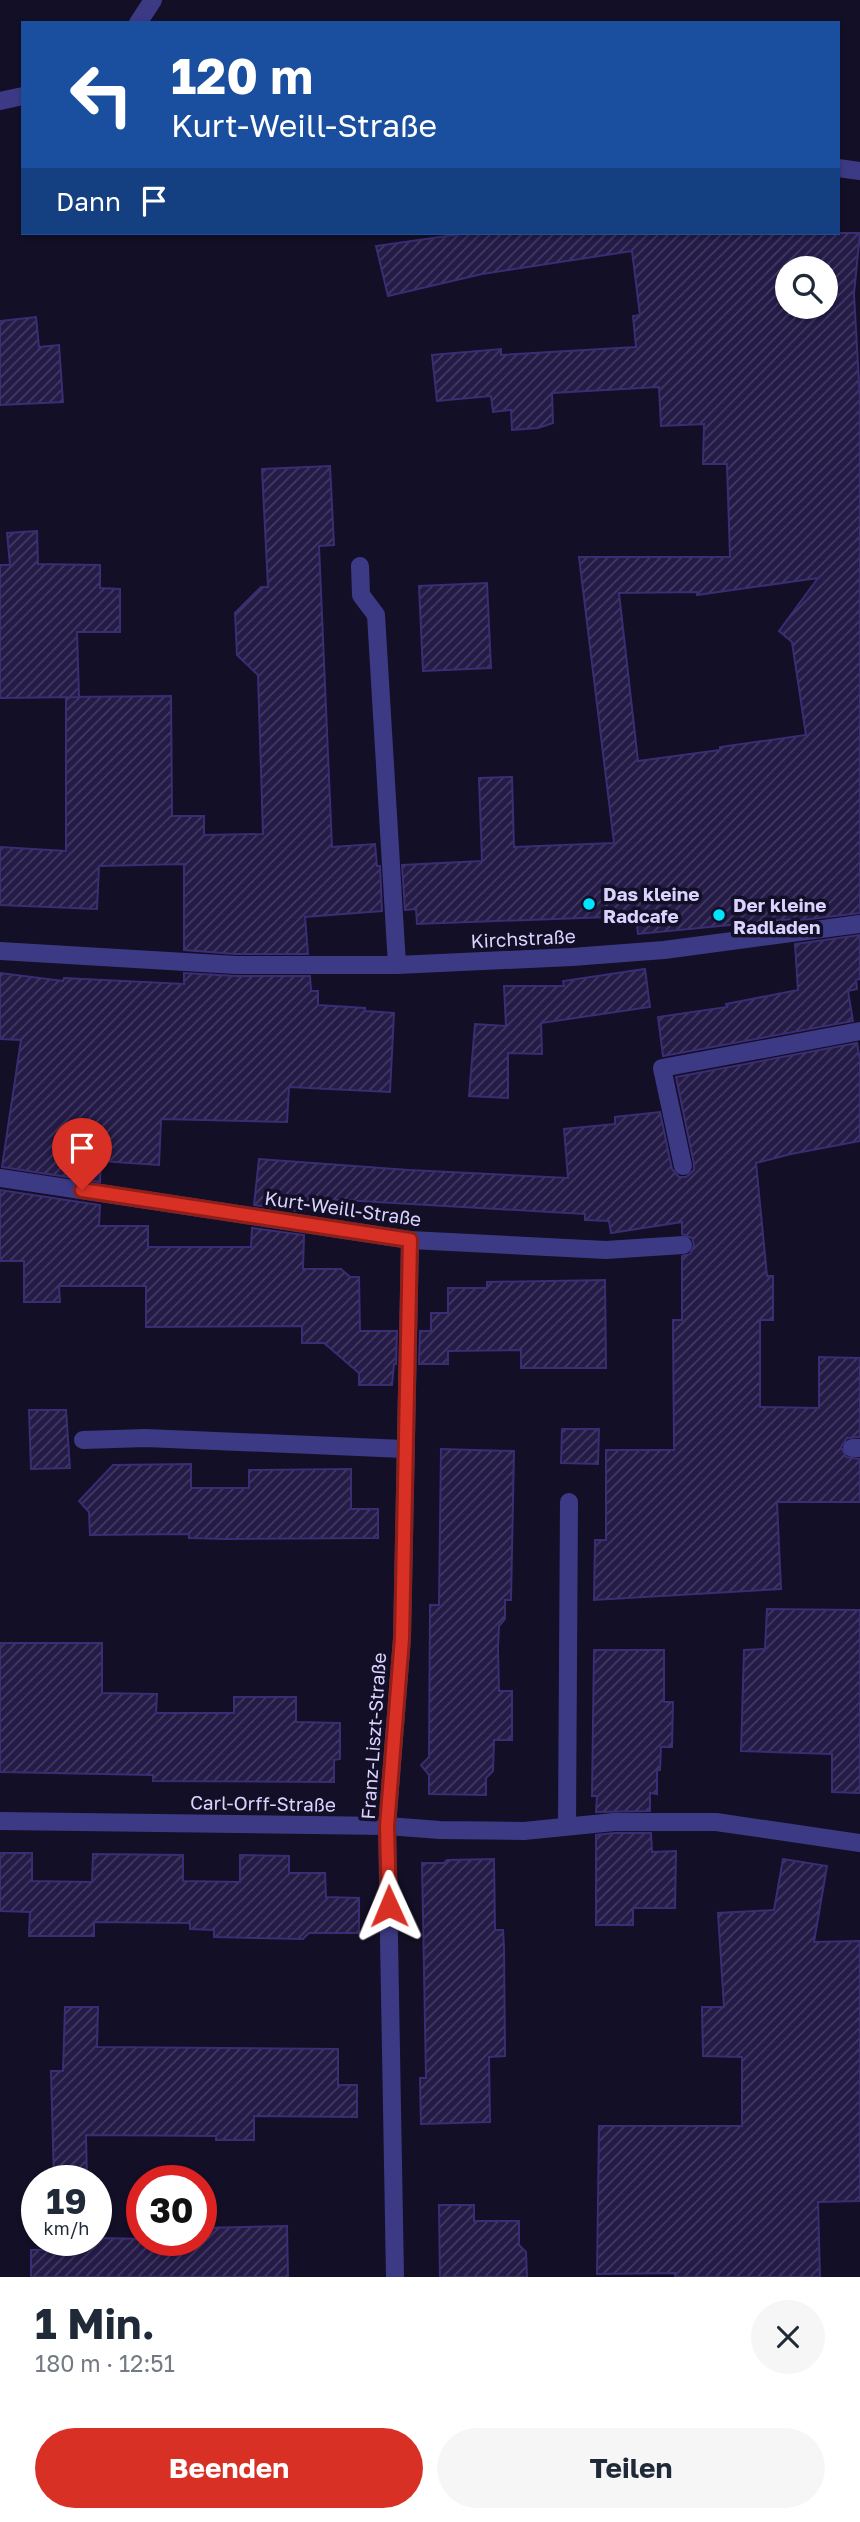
<!DOCTYPE html>
<html lang="de">
<meta charset="utf-8">
<style>
:root{--surface:#fff;--page:#f6f6f7;--text:#1f2937;--muted:#747a83;--accent:#d93025}
body{margin:0;font-family:"Golos Text",sans-serif;background:var(--page);color:var(--text);height:100vh;display:flex;flex-direction:column;font-size:26px;white-space:nowrap}
*{box-sizing:border-box;margin:0}
p{font-size:23px;color:var(--muted)}
.icon{flex:none;width:38px;height:38px;fill:none;stroke:currentColor;stroke-width:2;stroke-linecap:round;stroke-linejoin:round}
.map{position:relative;height:2277px;overflow:hidden}
.details{display:flex;flex-direction:column;background:var(--surface);flex:1}
.details>*{flex:none}
.top-card{position:absolute;left:21px;top:21px;width:819px;height:214px;border-radius:0px;box-shadow:0 2px 5px #0004;background:#1a4fa0;color:#fff;overflow:hidden}
.tools{position:absolute;left:775px;top:256px;display:grid;gap:14px}
.tools a{display:grid;place-items:center;width:63px;height:63px;border-radius:50%;background:var(--surface);box-shadow:0 2px 5px #0004;font-size:35px}
.speed{position:absolute;left:21px;top:2165px;display:flex;gap:14px;font-size:35px;font-weight:700;text-align:center}
.speed>*{display:grid;place-content:center;width:91px;height:91px;border-radius:50%;background:var(--surface);box-shadow:0 2px 5px #0004;line-height:1}
.speed small{font-size:18px;font-weight:400}
.speed .limit{border:10px solid #d22;background:#fff;color:#111}
.pin{position:absolute;display:grid;place-items:center;width:60px;height:60px;color:#fff;margin:-72px -30px;border-radius:50% 50% 50% 0;rotate:-45deg;box-shadow:0 0 7px #0007}
.pin .icon{rotate:45deg}
.me{position:absolute;width:77px;margin:-38px;rotate:359deg;stroke-linejoin:round;filter:drop-shadow(0 0 5px #0008)}
.turn{display:flex;align-items:center;gap:24px;height:147px;padding:0 35px;font-size:32px}
.turn .icon{width:91px;height:91px;stroke-width:2.5}
.turn b{display:block;font-size:49px;line-height:60px}
.then{display:flex;align-items:center;height:66px;padding:0 35px;background:#0003;gap:14px;font-size:26px}
.round{display:grid;place-items:center;flex:none;width:74px;height:74px;border-radius:37px;background:var(--page)}
.summary{display:flex;align-items:center;justify-content:space-between;height:119px;padding:0 35px}
h1{font-size:42px;font-weight:700;line-height:52px}
.action{display:flex;gap:14px;margin-top:auto;padding:14px 35px}
.action a{flex:1;height:80px;border-radius:42px;background:var(--accent);color:#fff;font-size:28px;font-weight:700;line-height:80px;text-align:center}
.action a+a{background:var(--page);color:var(--text)}
.map>svg:first-child{display:block}
.building{fill:url(#building-hatch);stroke:#3b2d73;stroke-width:2;fill-rule:evenodd}
.lines{fill:none;stroke-linecap:round;stroke-linejoin:round}
.minor{stroke:#3d3a85;stroke-width:18}
.route-casing{stroke:#8d1f18;stroke-width:18}
.route{stroke:#d93025;stroke-width:12}
.poi-dot{fill:#00e5ff;stroke:#130f26;stroke-width:2.5}
.labels{text-anchor:middle;dominant-baseline:central;stroke-width:7;stroke-linejoin:round;paint-order:stroke}
.poi-label{font-size:19px;font-weight:bold;fill:#d9d4ff;stroke:#130f26;text-anchor:start}
.street-label{font-size:19px;fill:#d9d4ff;stroke:#130f26}
</style>
<div class="map">
<svg width="860" height="2277" viewBox="0 0 860 2277">
<defs>
<pattern id="building-hatch" width="6" height="6" patternUnits="userSpaceOnUse" patternTransform="scale(1.75)"><rect width="6" height="6" fill="#241b47"/><path d="M-1 1l2-2M0 6l6-6M5 7l2-2" fill="none" stroke="#433b63"/></pattern>
</defs>
<rect width="100%" height="100%" fill="#130f26"/>
<!-- building -->
<g class="building">
<path d="M468,233H860L854,294L860,400V913L793,921V919L638,934L636,916L417,924L416,909L405,910L402,865L482,861L479,778L512,777L514,847L614,843L579,557H730L727,464H703L704,424L661,426L659,387L552,393L553,423L538,428L512,430L511,410L493,412L491,396L437,401L432,355L501,349V355L636,347L633,316L640,315L632,251L482,274L388,296L376,246ZM788,268H826V306H788ZM818,578L779,631L792,642L806,735L720,747V750L638,761L619,593L697,592V595Z"/>
<polygon points="36,317 39,347 59,345 63,402 0,405 0,321"/>
<polygon points="330,466 334,545 319,546 332,847 375,844 377,866 380,866 382,911 305,917 308,954 236,954 184,950 184,864 99,866 97,909 0,905 0,847 66,851 66,697 171,696 172,816 204,816 204,835 263,834 258,675 237,655 235,613 261,587 268,587 262,469"/>
<polygon points="37,531 38,564 100,565 100,588 120,589 120,632 77,632 79,697 0,698 0,565 10,565 7,533"/>
<polygon points="487,583 491,668 423,671 419,586"/>
<polygon points="860,935 860,979 856,980 857,989 848,991 853,1021 663,1056 658,1017 727,1007 726,1004 798,990 795,944"/>
<polygon points="645,969 650,1007 541,1023 542,1054 508,1053 508,1098 469,1096 475,1024 506,1026 504,986 564,986 563,981"/>
<polygon points="0,973 63,981 64,978 184,984 184,973 236,976 310,976 311,991 318,991 318,1005 365,1008 365,1011 394,1013 390,1092 289,1087 287,1122 161,1119 159,1165 101,1161 100,1182 2,1167 21,1040 0,1039"/>
<polygon points="857,1043 860,1060 860,1141 791,1154 756,1163 767,1276 773,1276 773,1320 760,1320 760,1407 819,1408 819,1357 860,1358 860,1437 847,1438 841,1447 846,1457 860,1459 860,1502 777,1502 781,1589 594,1600 595,1540 606,1540 606,1450 674,1450 673,1320 682,1320 682,1256 690,1254 694,1245 692,1238 682,1234 682,1222 611,1233 609,1221 585,1220 585,1214 308,1198 304,1212 254,1205 259,1159 409,1170 568,1178 564,1129 615,1124 615,1117 660,1112 672,1169 679,1177 686,1177 694,1170 694,1164 676,1077"/>
<polygon points="0,1190 100,1205 99,1226 148,1226 148,1247 251,1247 252,1228 304,1235 303,1269 341,1269 350,1277 359,1277 360,1331 397,1331 396,1364 394,1364 392,1385 359,1385 359,1373 324,1343 302,1343 302,1326 146,1327 146,1286 59,1286 60,1302 24,1302 24,1261 0,1261"/>
<polygon points="605,1280 606,1368 521,1368 521,1350 448,1351 448,1364 419,1364 420,1331 431,1331 431,1313 448,1313 448,1288 487,1288 487,1282"/>
<polygon points="29,1410 66,1410 70,1468 31,1469"/>
<polygon points="562,1429 599,1429 598,1464 561,1463"/>
<polygon points="441,1449 514,1451 511,1600 505,1600 505,1619 499,1626 498,1647 499,1691 512,1691 512,1740 494,1740 493,1771 486,1778 486,1795 429,1794 429,1775 421,1765 429,1757 430,1605 439,1605"/>
<polygon points="191,1464 191,1488 249,1488 249,1470 351,1469 351,1509 378,1509 378,1538 225,1539 189,1538 189,1534 90,1535 89,1512 79,1501 113,1465"/>
<polygon points="767,1609 860,1610 860,1793 832,1792 832,1754 741,1751 744,1650 765,1649"/>
<polygon points="0,1643 102,1643 102,1693 157,1694 156,1713 234,1713 234,1697 296,1697 296,1722 340,1723 340,1759 334,1760 334,1782 153,1781 153,1775 0,1772"/>
<polygon points="594,1650 664,1650 664,1702 673,1702 672,1747 661,1747 660,1770 657,1770 657,1794 650,1793 650,1811 596,1812 597,1796 592,1796"/>
<polygon points="615,1833 651,1833 652,1852 676,1851 675,1908 633,1908 633,1925 596,1925 596,1835"/>
<polygon points="0,1853 32,1853 32,1881 92,1882 93,1854 183,1855 183,1881 240,1882 240,1855 289,1856 289,1873 325,1873 326,1897 359,1898 359,1933 309,1933 303,1939 214,1937 214,1930 190,1929 190,1923 94,1922 94,1936 29,1936 30,1912 0,1911"/>
<polygon points="494,1859 495,1930 503,1930 504,1947 505,2056 489,2057 490,2122 421,2124 420,2078 426,2078 422,1863 444,1863 447,1860"/>
<polygon points="783,1859 827,1866 814,1942 860,1941 860,2201 818,2202 820,2277 675,2277 675,2273 597,2274 599,2126 742,2126 742,2057 703,2056 702,2007 724,2007 718,1913 774,1910"/>
<polygon points="65,2007 98,2007 97,2047 338,2049 338,2085 357,2085 357,2117 254,2116 254,2140 216,2140 216,2136 86,2135 87,2180 54,2180 51,2071 63,2071"/>
<polygon points="439,2205 474,2205 474,2221 519,2221 519,2245 526,2252 527,2277 440,2277"/>
<polygon points="287,2226 288,2277 31,2277 31,2250 89,2249 89,2240 96,2238 201,2240 201,2228"/>
</g>
<g class="lines">
<!-- minor -->
<g class="minor">
<polyline points="138,23 153,0"/>
<polyline points="0,101 23,96"/>
<polyline points="838,168 860,171"/>
<polyline points="360,566 361,595 376,615 397,965"/>
<polyline points="0,951 236,965 397,965 572,957 664,950 860,924"/>
<polyline points="683,1166 662,1068 860,1031"/>
<polyline points="0,1178 410,1240 606,1250 683,1245"/>
<polyline points="83,1440 146,1438 404,1449"/>
<polyline points="852,1448 860,1448"/>
<polyline points="0,1821 387,1826 440,1830 524,1831 614,1822 716,1822 860,1843"/>
<polyline points="567,1826 569,1502"/>
<polyline points="395,2277 387,1826 402,1638 410,1240"/>
</g>
</g>
<g class="lines">
<!-- route casing -->
<g class="route-casing">
<polyline id="route" points="82,1190 410,1240 402,1638 387,1826 389,1906"/>
</g>
<!-- route -->
<use href="#route" class="route"/>
</g>
<!-- markers -->
<g class="poi-dot">
<circle cx="589" cy="904" r="7"/>
<circle cx="719" cy="915" r="7"/>
</g>
<g class="labels">
<!-- poi labels -->
<g class="poi-label">
<text x="603" y="893">Das kleine<tspan x="603" dy="22">Radcafe</tspan></text>
<text x="733" y="904">Der kleine<tspan x="733" dy="22">Radladen</tspan></text>
</g>
<!-- street labels -->
<g class="street-label">
<text transform="translate(523 938) rotate(-3)">Kirchstraße</text>
<text transform="translate(343 1208) rotate(8)">Kurt-Weill-Straße</text>
<text transform="translate(373 1736) rotate(-86)">Franz-Liszt-Straße</text>
<text transform="translate(263 1803) rotate(1)">Carl-Orff-Straße</text>
</g>
</g>
</svg>
<div class="tools">
<a><svg class="icon" aria-label="search" viewBox="0 0 24 24"><circle cx="10" cy="10" r="6"/><path d="M15 15l6 6"/></svg></a>
</div>
<div class="speed"><div>19<small>km/h</small></div><div class="limit">30</div></div>
<div class="pin" style="left:82px;top:1190px;background:#d93025"><svg class="icon" aria-label="arrive" viewBox="0 0 24 24"><path d="M6 21V4h12l-3 4 3 4H6"/></svg></div>
<svg class="me" style="left:389px;top:1906px" viewBox="-20 -20 40 40"><path d="M0-17L14 15 0 8-14 15z" fill="#d93025" stroke="#fff" stroke-width="4"/></svg>
<div class="top-card">
<div class="turn"><svg class="icon" aria-label="left" viewBox="0 0 24 24"><path d="M17 20v-9H6M10 6l-5 5 5 5"/></svg><div><b>120 m</b>Kurt-Weill-Straße</div></div>
<div class="then">Dann<svg class="icon" aria-label="arrive" viewBox="0 0 24 24"><path d="M6 21V4h12l-3 4 3 4H6"/></svg></div>
</div>
</div>
<section class="details">
<div class="summary"><div><h1>1 Min.</h1><p>180 m · 12:51</p></div><a class="round"><svg class="icon" aria-label="close" viewBox="0 0 24 24"><path d="M6 6l12 12M18 6L6 18"/></svg></a></div>
<div class="action"><a>Beenden</a><a>Teilen</a></div>
</section>
